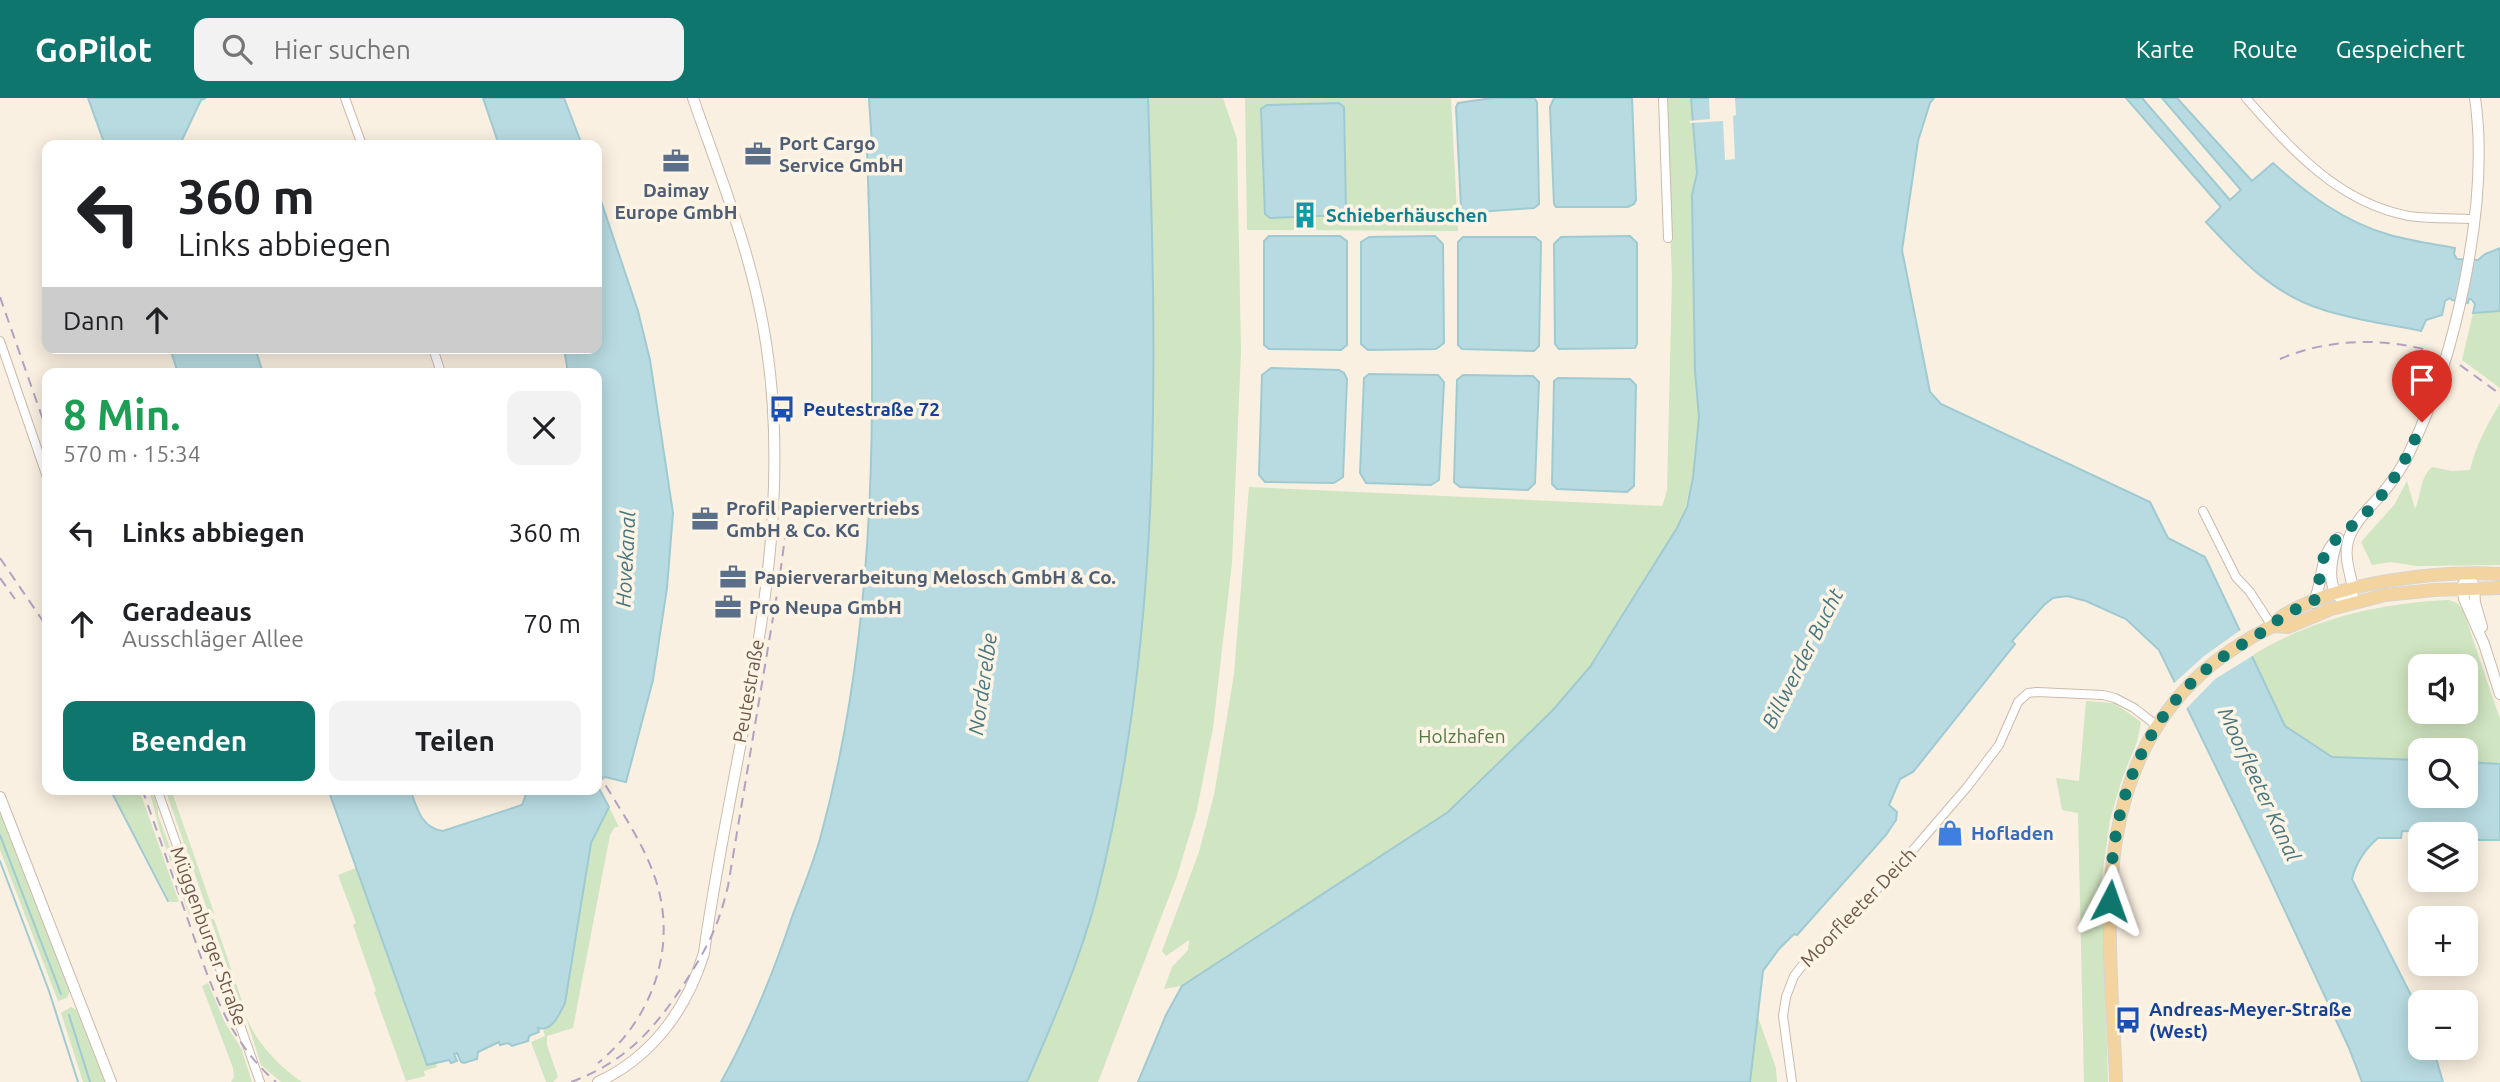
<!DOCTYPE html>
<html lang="de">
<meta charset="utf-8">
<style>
:root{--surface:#fff;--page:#f2f2f2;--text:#202124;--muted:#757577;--accent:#0f766e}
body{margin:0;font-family:Ubuntu,sans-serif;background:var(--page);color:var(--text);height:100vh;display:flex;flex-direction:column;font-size:26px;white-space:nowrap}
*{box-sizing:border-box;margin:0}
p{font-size:23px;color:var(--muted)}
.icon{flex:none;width:38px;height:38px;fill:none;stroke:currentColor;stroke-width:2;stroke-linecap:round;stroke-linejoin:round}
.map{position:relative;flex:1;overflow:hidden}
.drawer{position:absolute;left:42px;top:270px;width:560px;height:427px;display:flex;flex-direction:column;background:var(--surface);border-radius:14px;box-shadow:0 4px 18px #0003}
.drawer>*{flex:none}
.hud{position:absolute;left:42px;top:42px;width:560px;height:214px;border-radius:14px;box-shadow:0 4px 18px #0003;background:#fff;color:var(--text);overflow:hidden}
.fabs{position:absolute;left:2408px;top:556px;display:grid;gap:14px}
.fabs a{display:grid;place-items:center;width:70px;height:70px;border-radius:14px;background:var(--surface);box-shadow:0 4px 18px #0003;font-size:35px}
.pin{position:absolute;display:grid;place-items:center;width:60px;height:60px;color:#fff;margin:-72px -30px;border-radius:50% 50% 50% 0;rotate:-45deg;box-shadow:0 0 7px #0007}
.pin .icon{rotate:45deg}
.me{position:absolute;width:77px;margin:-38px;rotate:4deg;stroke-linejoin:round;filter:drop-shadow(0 0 5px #0008)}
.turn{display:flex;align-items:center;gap:24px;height:147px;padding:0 21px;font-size:32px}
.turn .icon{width:91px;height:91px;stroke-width:2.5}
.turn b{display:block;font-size:49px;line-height:60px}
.then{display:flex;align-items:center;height:66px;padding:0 21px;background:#0003;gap:14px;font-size:26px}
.round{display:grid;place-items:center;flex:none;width:74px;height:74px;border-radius:14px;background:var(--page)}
.summary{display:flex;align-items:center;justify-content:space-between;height:119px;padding:0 21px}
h1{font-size:42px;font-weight:700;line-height:52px;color:#1e9e55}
.button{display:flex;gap:14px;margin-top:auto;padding:14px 21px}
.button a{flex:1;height:80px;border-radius:14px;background:var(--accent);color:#fff;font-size:28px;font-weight:700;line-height:80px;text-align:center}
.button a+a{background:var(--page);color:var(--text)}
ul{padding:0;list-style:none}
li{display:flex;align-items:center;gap:21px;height:91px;padding:0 21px}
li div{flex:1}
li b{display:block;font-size:26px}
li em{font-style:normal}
header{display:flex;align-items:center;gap:42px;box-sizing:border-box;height:98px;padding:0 35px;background:var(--accent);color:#fff}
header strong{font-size:33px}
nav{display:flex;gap:38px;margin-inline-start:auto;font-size:24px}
.search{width:490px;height:63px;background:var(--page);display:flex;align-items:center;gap:18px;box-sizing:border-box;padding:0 24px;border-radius:14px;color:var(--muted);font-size:26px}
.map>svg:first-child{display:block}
.green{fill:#d0e5c1;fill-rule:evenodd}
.water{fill:#b8dbe1;stroke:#9fcad2;stroke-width:2}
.pier{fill:#faf0e1}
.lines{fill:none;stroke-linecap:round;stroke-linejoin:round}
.stream{stroke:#9fcad2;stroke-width:2}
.minor-casing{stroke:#cbbaac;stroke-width:10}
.tertiary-casing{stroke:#cbbaac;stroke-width:12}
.primary-casing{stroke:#d9d3d0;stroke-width:14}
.minor{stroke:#fff;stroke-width:8}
.tertiary{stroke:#fff;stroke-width:10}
.primary{stroke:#f4d49e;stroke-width:12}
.rail{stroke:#b2a1c1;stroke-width:2;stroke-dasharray:10 7;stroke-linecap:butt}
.route{stroke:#0f766e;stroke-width:12;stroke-dasharray:0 21.6}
.labels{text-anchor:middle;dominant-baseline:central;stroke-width:7;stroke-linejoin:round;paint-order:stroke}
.service-label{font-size:19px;font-weight:bold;fill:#4e5e75;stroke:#fdf4e6;text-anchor:start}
.culture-label{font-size:19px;font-weight:bold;fill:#0d838f;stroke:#fdf4e6;text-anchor:start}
.transit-label{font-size:19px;font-weight:bold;fill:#164399;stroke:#fdf4e6;text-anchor:start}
.street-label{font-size:19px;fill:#6e574a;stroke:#fdf4e6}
.park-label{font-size:19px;fill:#557946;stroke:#fdf4e6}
.shop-label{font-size:19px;font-weight:bold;fill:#366cbe;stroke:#fdf4e6;text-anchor:start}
.water-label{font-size:21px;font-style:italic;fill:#477780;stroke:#fdf4e6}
</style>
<header>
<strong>GoPilot</strong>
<div class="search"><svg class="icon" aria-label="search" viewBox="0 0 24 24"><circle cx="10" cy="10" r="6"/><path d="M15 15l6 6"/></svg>Hier suchen</div>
<nav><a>Karte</a><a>Route</a><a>Gespeichert</a></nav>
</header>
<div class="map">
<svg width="2500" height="984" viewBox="0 0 2500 984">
<rect width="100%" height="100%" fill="#faf0e1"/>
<!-- green -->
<g class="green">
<path d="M1148,0H1223L1237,41L1241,254L1232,465L1213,630L1197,712L1177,778L1098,984H1027C1053,924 1079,864 1096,801C1163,539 1157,268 1148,0Z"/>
<polygon points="1245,0 1451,0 1458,133 1247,132"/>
<polygon points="1665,0 1691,0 1697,75 1692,97 1695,273 1699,319 1693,380 1531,984 1137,984 1180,895 1181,888 1164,891 1172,869 1188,852 1189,842 1166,858 1162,853 1199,754 1214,697 1234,576 1249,389 1662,408 1663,406 1667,392 1672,179"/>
<polygon points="2497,213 2500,213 2500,290 2462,262 2473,215"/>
<path d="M2500,305V467L2416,468L2391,464L2372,467L2361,444L2394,407L2407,383L2415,411C2422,396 2419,381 2432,369L2452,373L2470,372C2476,347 2487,327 2500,305Z"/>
<path d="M2449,502L2457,505L2463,512L2500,621V666L2466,664V653H2420V662L2332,659L2284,628L2251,558C2311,521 2379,505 2449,502ZM2420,569H2466V614H2420Z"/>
<polygon points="2086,603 2114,605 2141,624 2137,644 2122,681 2110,722 2102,779 2108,984 2084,984 2078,715 2062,712 2056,680 2079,683"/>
<polygon points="116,691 139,691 179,804 170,804 112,693"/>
<polygon points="149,691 151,691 158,710 158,717 193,812 189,817 160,733"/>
<polygon points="165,691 171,691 214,815 210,817 211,821 214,821 242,903 240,905"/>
<polygon points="609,709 619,729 615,729 610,737 573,930 547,938 547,947 558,979 553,984 546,984 531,944 545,938 543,931 547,930 565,905 591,745"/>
<polygon points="0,711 70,893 67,900 58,903 0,752"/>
<polygon points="356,770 425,965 436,966 437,969 424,973 425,978 406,983 374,894 376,893 353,827 356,825 338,777"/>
<polygon points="208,885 225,925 241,950 252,984 231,984 234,979 233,970 202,888"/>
<polygon points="71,909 77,912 105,984 83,984 61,915"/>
<path d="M245,916C255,943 278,968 302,984H281L261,967Z"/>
<polygon points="1758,919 1776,970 1777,984 1750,984"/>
</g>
<!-- water -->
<g class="water">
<polygon points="88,0 206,0 201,2 182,42 183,47 105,47"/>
<polygon points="483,0 564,0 582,47 499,47"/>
<path d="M869,0H1148C1157,268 1163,539 1096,801C1079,864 1053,924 1027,984H721C750,932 773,876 792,819C802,792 812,769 820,741C882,516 875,283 867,52L872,47Z"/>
<polygon points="1492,0 1534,0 1537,4 1539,106 1534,110 1465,115 1461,109 1456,9 1458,5"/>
<polygon points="1554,0 1632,0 1636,102 1634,106 1628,109 1556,109 1554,106 1550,9"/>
<path d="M1691,0H1934L1930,5L1918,43L1902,152L1930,294L1941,306L2150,404L2168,440L2205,459L2285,628L2332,659L2420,662V698H2466V664L2500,666V742H2474V736L2402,733L2401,740H2378C2365,751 2356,765 2352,781L2417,909L2420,918V950H2433L2443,984H2362L2349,950L2263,766L2159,552L2126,521L2086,503L2067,498L2053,500L2044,507L2012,543L2015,546L1913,674L1900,681L1889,707L1897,714L1896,722L1886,737L1797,837L1794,836L1779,851L1763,873L1750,984H1138L1166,917L1182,888L1448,714L1552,613L1590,569L1677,430L1687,409L1693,380L1699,319L1695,273L1692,97L1697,75Z"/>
<path d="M2126,0H2142L2230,102L2241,92L2162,0H2177L2252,83L2273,65C2307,96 2344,124 2390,137C2411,143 2433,146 2455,150L2454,156L2457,161L2478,162L2485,156L2500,150V213L2473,215L2475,206L2471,201H2469L2468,205L2452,202L2450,200L2445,203L2442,217L2426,222L2421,233C2388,226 2353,222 2321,211C2273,196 2239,160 2206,124L2221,109Z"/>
<polygon points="1339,5 1344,9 1346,113 1341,117 1270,120 1265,116 1261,11 1267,7"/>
<polygon points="597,91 638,213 650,262 673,415 667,490 653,582 626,684 605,679 597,684 597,275 568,275 564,250 597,250"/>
<polygon points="1269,138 1340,138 1347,143 1347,247 1341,252 1269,251 1264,247 1264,143"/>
<polygon points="1435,138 1443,146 1444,245 1436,251 1368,252 1361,246 1361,144 1369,139"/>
<polygon points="1630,138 1637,145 1637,246 1635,250 1559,251 1555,246 1554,146 1561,139"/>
<polygon points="1463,139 1535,139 1541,144 1539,248 1534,253 1462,251 1458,247 1458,144"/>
<polygon points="170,250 255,250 263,275 178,275"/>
<polygon points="1271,270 1339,272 1344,275 1347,281 1343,379 1334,385 1265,384 1259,377 1262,277"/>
<polygon points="1369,276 1438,277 1444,284 1439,382 1431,387 1366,385 1360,375 1364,280"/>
<polygon points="1463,277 1533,278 1539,284 1535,385 1528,392 1460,389 1454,384 1457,282"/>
<polygon points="1558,280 1630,281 1636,287 1634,388 1627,394 1557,391 1552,386 1554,283"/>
<path d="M597,687L609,709L591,745L565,905C559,917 552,934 538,930L539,934L529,938L528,943L512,948L508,945L500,947L499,944L478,954L477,961L464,965L461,964L457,955L454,956L457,963L451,965L449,962L427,967L328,691H410C417,710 421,730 443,733L522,707L528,691H597Z"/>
</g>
<!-- pier -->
<g class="pier">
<polygon points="1709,0 1735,0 1736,17 1733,18 1735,61 1725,62 1723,23 1690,25 1689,23 1710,21"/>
<polygon points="2242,531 2254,557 2215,581 2185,612 2172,587 2204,558"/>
</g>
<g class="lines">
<!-- stream -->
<g class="stream">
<polyline points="110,691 168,803"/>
<polyline points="0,737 61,896"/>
<polyline points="0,763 49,893 78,984"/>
<polyline points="69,917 90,984"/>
</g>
<!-- minor casing -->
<g class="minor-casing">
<g id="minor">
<polyline points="345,0 362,47"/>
<polyline points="1663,0 1668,140"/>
<path d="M2246,0C2291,51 2338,105 2409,118C2431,121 2453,120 2474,121"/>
<polyline points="0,243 47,379"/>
<polyline points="433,250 441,275"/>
<polyline points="2203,413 2236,479 2250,494 2272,528"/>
<polyline points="157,691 260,984"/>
<polyline points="1792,984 1783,918 1786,899 1794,878 1805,864 1895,773 1968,688 1999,647 2018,604 2028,595 2037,594 2103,597 2115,600 2134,610 2156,627"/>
</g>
</g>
<!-- tertiary casing -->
<g class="tertiary-casing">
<g id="tertiary">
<path d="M2338,440C2331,461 2323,495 2349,506C2362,489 2337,464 2351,435C2358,420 2370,409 2381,397C2392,384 2403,369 2410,353C2456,259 2490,104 2475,0"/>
<polyline points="2469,476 2463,487 2464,501 2484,546 2500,596"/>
<polyline points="2469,476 2474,488 2475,505 2482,529"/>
<path d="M2313,505C2324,484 2318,462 2335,443"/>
<polyline points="0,699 111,984"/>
<path d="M598,984C652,959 687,911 704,855C732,648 802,438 763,227C749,149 719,75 693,0"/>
</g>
</g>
<!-- primary casing -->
<g class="primary-casing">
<g id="primary">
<polyline points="2272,528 2288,529 2331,511 2385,497 2434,492 2500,490"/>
<path d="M2116,984C2111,842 2084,681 2202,575C2216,562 2232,551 2249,541C2256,536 2265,533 2272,528C2276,525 2279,520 2284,517C2339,484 2437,472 2500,476"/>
</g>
</g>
<!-- minor -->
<use href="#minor" class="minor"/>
<!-- tertiary -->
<use href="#tertiary" class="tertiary"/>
<!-- primary -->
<use href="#primary" class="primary"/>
<!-- rail -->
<g class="rail">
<polyline points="0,199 47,333"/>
<path d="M2280,261C2326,241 2382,239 2430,253"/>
<polyline points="2460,267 2500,296"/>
<polyline points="0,460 47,529"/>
<polyline points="0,480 15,501"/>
<path d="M597,673C616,706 641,740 654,777C679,845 654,920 598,965"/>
<path d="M142,691C158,735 173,779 188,822C209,882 226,941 276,984"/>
<path d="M571,984C625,964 653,933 684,886C707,850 718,830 728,788L779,484L786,432"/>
</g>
</g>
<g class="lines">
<!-- route -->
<path class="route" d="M2110,803C2111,785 2111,767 2114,749C2123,680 2154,614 2209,569C2229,553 2251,542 2271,528C2276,525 2279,520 2283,517C2292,512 2303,509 2313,505C2322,489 2317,469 2327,453C2335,440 2347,432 2358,423C2388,395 2408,361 2422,324"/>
</g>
<!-- icons -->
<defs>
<g id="office-bare" transform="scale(2.1)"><path d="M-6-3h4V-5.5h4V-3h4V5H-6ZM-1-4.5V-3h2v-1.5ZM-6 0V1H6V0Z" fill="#5c6f8a" stroke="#fdf4e6" stroke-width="2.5" paint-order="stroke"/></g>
<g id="building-bare" transform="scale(2.1)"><path d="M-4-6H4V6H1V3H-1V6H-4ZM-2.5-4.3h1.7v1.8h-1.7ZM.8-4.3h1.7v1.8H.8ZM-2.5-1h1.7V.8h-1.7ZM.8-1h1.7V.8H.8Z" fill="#0f9aa8" stroke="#fdf4e6" stroke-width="2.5" paint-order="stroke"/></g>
<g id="bus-bare" transform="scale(2.1)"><path d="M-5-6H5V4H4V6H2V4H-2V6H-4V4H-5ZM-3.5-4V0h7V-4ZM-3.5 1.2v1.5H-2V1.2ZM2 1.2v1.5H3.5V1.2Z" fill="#1a4fb4" stroke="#fdf4e6" stroke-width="2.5" paint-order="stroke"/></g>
<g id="shop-bare" transform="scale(2.1)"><path d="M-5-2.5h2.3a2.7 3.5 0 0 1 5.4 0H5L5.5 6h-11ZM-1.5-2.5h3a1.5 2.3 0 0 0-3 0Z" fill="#3f7fe0" stroke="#fdf4e6" stroke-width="2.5" paint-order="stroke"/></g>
</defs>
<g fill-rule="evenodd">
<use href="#office-bare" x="758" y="56"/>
<use href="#office-bare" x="676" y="63"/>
<use href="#building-bare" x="1305" y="117"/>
<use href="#bus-bare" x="782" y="311"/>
<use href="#office-bare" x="705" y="421"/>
<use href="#office-bare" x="733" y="479"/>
<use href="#office-bare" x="728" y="509"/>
<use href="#shop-bare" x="1950" y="735"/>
<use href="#bus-bare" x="2128" y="922"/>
</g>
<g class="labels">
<!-- service labels -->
<g class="service-label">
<text x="779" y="45">Port Cargo<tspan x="779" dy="22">Service GmbH</tspan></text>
<text x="676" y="92" text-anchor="middle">Daimay<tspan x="676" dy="22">Europe GmbH</tspan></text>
<text x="726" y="410">Profil Papiervertriebs<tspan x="726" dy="22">GmbH &amp; Co. KG</tspan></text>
<text x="754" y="479">Papierverarbeitung Melosch GmbH &amp; Co.</text>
<text x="749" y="509">Pro Neupa GmbH</text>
</g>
<!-- culture labels -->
<g class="culture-label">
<text x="1326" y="117">Schieberhäuschen</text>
</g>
<!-- transit labels -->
<g class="transit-label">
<text x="803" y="311">Peutestraße 72</text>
<text x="2149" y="911">Andreas-Meyer-Straße<tspan x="2149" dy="22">(West)</tspan></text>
</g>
<!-- street labels -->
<g class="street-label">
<text transform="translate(748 593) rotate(-80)">Peutestraße</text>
<text transform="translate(1858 809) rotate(-46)">Moorfleeter Deich</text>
<text transform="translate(209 838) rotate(70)">Müggenburger Straße</text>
</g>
<!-- park labels -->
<g class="park-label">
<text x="1462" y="638">Holzhafen</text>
</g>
<!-- shop labels -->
<g class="shop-label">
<text x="1971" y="735">Hofladen</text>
</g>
<!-- water labels -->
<g class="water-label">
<text transform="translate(625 461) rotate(-87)">Hovekanal</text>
<text transform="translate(1802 560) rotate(-63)">Billwerder Bucht</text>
<text transform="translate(982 586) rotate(-82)">Norderelbe</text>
<text transform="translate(2260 686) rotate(65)">Moorfleeter Kanal</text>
</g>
</g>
</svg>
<div class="fabs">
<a><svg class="icon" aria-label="sound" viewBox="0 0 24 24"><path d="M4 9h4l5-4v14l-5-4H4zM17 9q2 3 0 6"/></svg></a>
<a><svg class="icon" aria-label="search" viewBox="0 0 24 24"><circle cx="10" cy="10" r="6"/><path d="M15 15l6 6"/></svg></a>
<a><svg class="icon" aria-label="layers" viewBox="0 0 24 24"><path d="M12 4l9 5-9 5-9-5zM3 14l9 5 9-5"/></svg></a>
<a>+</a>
<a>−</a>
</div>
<div class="pin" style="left:2422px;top:324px;background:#d93025"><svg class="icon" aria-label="arrive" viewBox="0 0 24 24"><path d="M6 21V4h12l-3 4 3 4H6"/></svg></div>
<svg class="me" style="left:2110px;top:803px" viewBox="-20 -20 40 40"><path d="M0-17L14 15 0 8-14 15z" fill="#0f766e" stroke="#fff" stroke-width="4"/></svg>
<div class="hud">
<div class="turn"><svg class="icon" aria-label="left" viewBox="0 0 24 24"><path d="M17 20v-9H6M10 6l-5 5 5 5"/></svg><div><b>360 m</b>Links abbiegen</div></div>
<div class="then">Dann<svg class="icon" aria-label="ahead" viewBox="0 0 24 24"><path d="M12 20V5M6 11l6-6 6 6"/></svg></div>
</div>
<section class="drawer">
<div class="summary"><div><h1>8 Min.</h1><p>570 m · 15:34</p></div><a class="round"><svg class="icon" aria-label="close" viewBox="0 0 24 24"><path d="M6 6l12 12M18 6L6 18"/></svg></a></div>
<ul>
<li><svg class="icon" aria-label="left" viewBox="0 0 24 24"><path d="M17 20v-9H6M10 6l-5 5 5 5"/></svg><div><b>Links abbiegen</b></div><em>360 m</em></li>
<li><svg class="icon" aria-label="ahead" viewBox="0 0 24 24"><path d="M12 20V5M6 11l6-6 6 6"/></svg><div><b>Geradeaus</b><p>Ausschläger Allee</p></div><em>70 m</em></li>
</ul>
<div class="button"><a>Beenden</a><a>Teilen</a></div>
</section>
</div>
